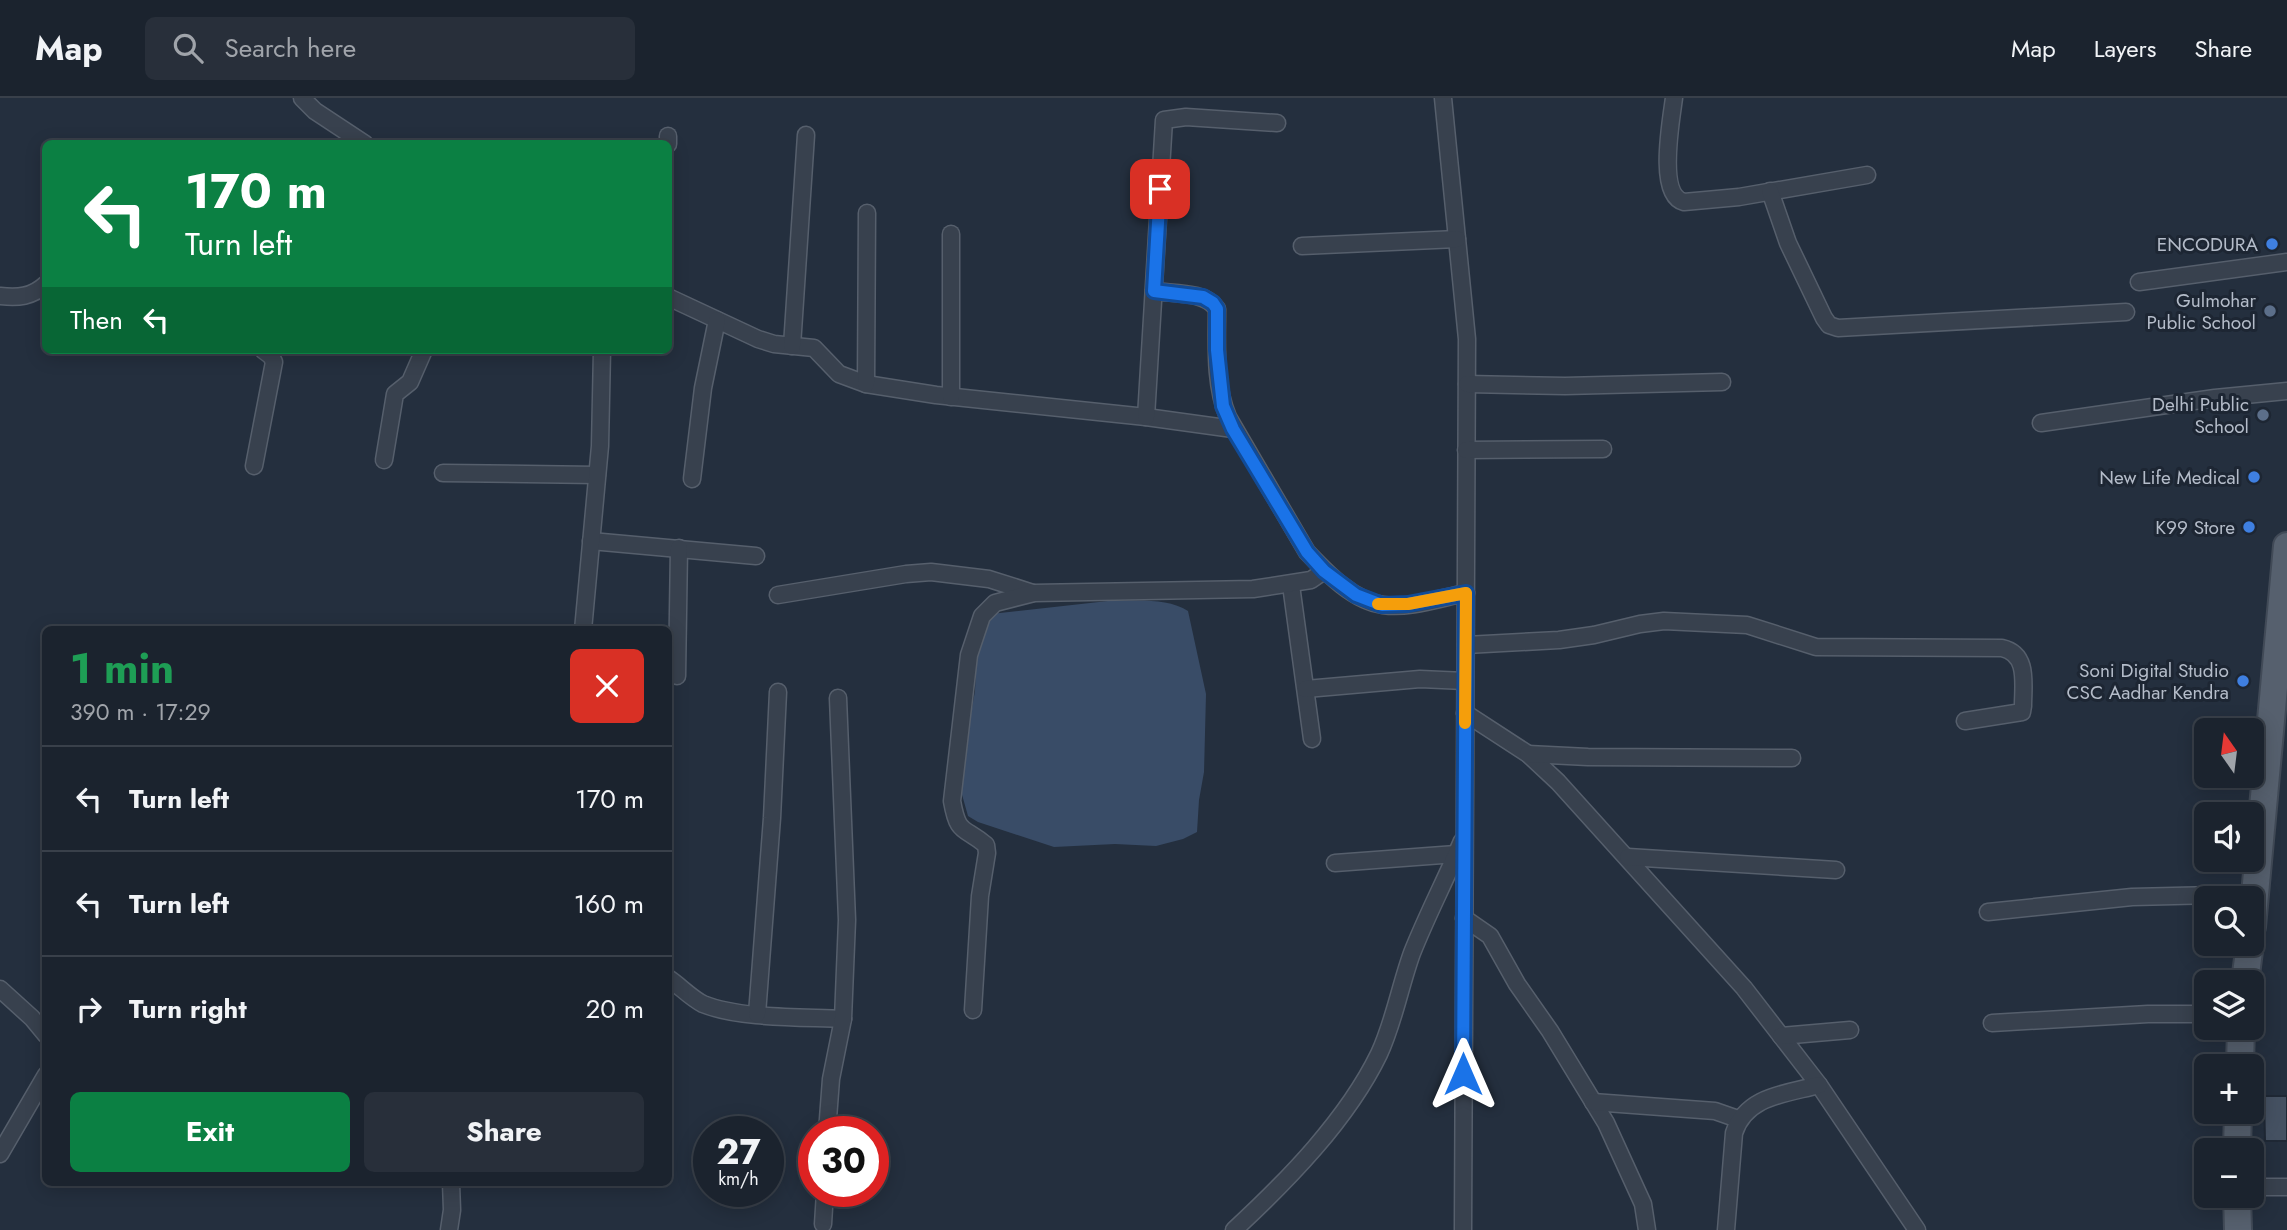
<!DOCTYPE html>
<meta charset="utf-8">
<style>
:root{--surface:#1b232e;--page:#282f3a;--text:#f1f3f6;--muted:#a0a4aa;--line:#39404a;--accent:#0b8043}
body{margin:0;font-family:Jost,sans-serif;background:var(--page);color:var(--text);height:100vh;display:flex;flex-direction:column;font-size:26px;white-space:nowrap}
*{box-sizing:border-box;margin:0}
p{font-size:23px;color:var(--muted)}
.icon{flex:none;width:38px;height:38px;fill:none;stroke:currentColor;stroke-width:2;stroke-linecap:round;stroke-linejoin:round}
.map{position:relative;flex:1;overflow:hidden}
.side{position:absolute;left:42px;top:528px;width:630px;height:560px;display:flex;flex-direction:column;background:var(--surface);border-radius:10px;box-shadow:0 4px 18px #0003,0 0 0 2px var(--line)}
.side>*{flex:none}
.top-card{position:absolute;left:42px;top:42px;width:630px;height:214px;border-radius:10px;box-shadow:0 4px 18px #0003,0 0 0 2px var(--line);background:#0b8043;color:#fff;overflow:hidden}
.needle{width:46px;rotate:346deg}
.controls{position:absolute;left:2194px;top:620px;display:grid;gap:14px}
.controls a{display:grid;place-items:center;width:70px;height:70px;border-radius:10px;background:var(--surface);box-shadow:0 4px 18px #0003,0 0 0 2px var(--line);font-size:35px}
.speed{position:absolute;left:693px;top:1018px;display:flex;gap:14px;font-size:35px;font-weight:700;text-align:center}
.speed>*{display:grid;place-content:center;width:91px;height:91px;border-radius:50%;background:var(--surface);box-shadow:0 4px 18px #0003,0 0 0 2px var(--line);line-height:1}
.speed small{font-size:18px;font-weight:400}
.speed .limit{border:10px solid #d22;background:#fff;color:#111}
.pin{position:absolute;display:grid;place-items:center;width:60px;height:60px;color:#fff;margin:-30px;border-radius:14px;box-shadow:0 4px 10px #0006}
.me{position:absolute;width:77px;margin:-38px;rotate:0deg;stroke-linejoin:round;filter:drop-shadow(0 0 5px #0008)}
.turn{display:flex;align-items:center;gap:24px;height:147px;padding:0 28px;font-size:32px}
.turn .icon{width:91px;height:91px;stroke-width:2.5}
.turn b{display:block;font-size:49px;line-height:60px}
.then{display:flex;align-items:center;height:66px;padding:0 28px;background:#0003;gap:14px;font-size:26px}
.round{display:grid;place-items:center;flex:none;width:74px;height:74px;border-radius:10px;background:var(--page)}
.overview{display:flex;align-items:center;justify-content:space-between;height:119px;padding:0 28px}
h1{font-size:42px;font-weight:700;line-height:52px;color:#1e9e55}
.button{display:flex;gap:14px;margin-top:auto;padding:14px 28px}
.button a{flex:1;height:80px;border-radius:10px;background:var(--accent);color:#fff;font-size:28px;font-weight:700;line-height:80px;text-align:center}
.button a+a{background:var(--page);color:var(--text)}
ul{padding:0;list-style:none}
li{display:flex;align-items:center;gap:21px;height:105px;padding:0 28px;border-top:2px solid var(--line)}
li div{flex:1}
li b{display:block;font-size:26px}
li em{font-style:normal}
header{display:flex;align-items:center;gap:42px;box-sizing:border-box;height:98px;padding:0 35px;background:var(--surface);border-bottom:2px solid var(--line)}
header strong{font-size:33px}
nav{display:flex;gap:38px;margin-inline-start:auto;font-size:24px}
.search{width:490px;height:63px;background:var(--page);display:flex;align-items:center;gap:18px;box-sizing:border-box;padding:0 24px;border-radius:10px;color:var(--muted);font-size:26px}
.map>svg:first-child{display:block}
.water{fill:#394c67}
.building{fill:#455162;stroke:#1f2835;stroke-width:2}
.lines{fill:none;stroke-linecap:round;stroke-linejoin:round}
.minor-casing{stroke:#565f6c;stroke-width:19}
.primary-casing{stroke:#414a57;stroke-width:30}
.minor{stroke:#38414e;stroke-width:16}
.primary{stroke:#56606e;stroke-width:26}
.route-casing{stroke:#114b97;stroke-width:18}
.route{stroke:#1a73e8;stroke-width:12}
.slow{stroke:#f59e0b;stroke-width:12}
.shop-dot{fill:#3f7fe0;stroke:#1d2633;stroke-width:2.5}
.service-dot{fill:#5c6f8a;stroke:#1d2633;stroke-width:2.5}
.labels{text-anchor:middle;dominant-baseline:central;stroke-width:6;stroke-linejoin:round;paint-order:stroke}
.poi-label{font-size:19px;fill:#b4bcc9;stroke:#1d2633;text-anchor:end}
</style>
<header>
<strong>Map</strong>
<div class="search"><svg class="icon" aria-label="search" viewBox="0 0 24 24"><circle cx="10" cy="10" r="6"/><path d="M15 15l6 6"/></svg>Search here</div>
<nav><a>Map</a><a>Layers</a><a>Share</a></nav>
</header>
<div class="map">
<svg width="2287" height="1132" viewBox="0 0 2287 1132">
<rect width="100%" height="100%" fill="#242f3e"/>
<!-- water -->
<path class="water" d="M1108,503C1133,503 1167,499 1188,513L1206,596L1204,674L1199,702L1197,734L1183,741L1156,748L1115,746L1054,749L978,724L968,718L961,693L962,667L975,593L977,545L991,516Z"/>
<!-- building -->
<polygon class="building" points="2264,998 2287,998 2287,1043 2265,1043"/>
<g class="lines">
<!-- minor casing -->
<g class="minor-casing">
<g id="minor">
<polyline points="302,0 315,13 365,46"/>
<polyline points="1443,0 1467,241 1463,1132"/>
<path d="M1674,0C1671,23 1657,97 1684,104L1739,99L1867,77"/>
<polyline points="668,46 668,38"/>
<polyline points="1770,93 1788,145 1824,220 1829,227 1838,230 2126,214"/>
<polyline points="1302,148 1457,141"/>
<polyline points="2139,184 2287,164"/>
<path d="M1154,193C1174,196 1205,193 1217,211C1217,246 1214,286 1228,319L1307,454C1327,475 1353,503 1383,507C1409,511 1440,500 1466,495"/>
<path d="M0,198C18,200 32,199 46,186"/>
<polyline points="668,199 758,241 774,246 814,250 839,276 866,286 936,297 1146,319 1233,331"/>
<polyline points="792,248 806,37"/>
<polyline points="866,286 867,115"/>
<polyline points="1467,286 1565,288 1722,284"/>
<polyline points="951,299 951,136"/>
<polyline points="1146,319 1164,22 1186,19 1277,25"/>
<polyline points="2041,325 2215,300 2287,293"/>
<polyline points="1466,352 1603,351"/>
<polyline points="384,362 395,296 410,284 424,252"/>
<polyline points="254,368 274,264 271,258 263,252"/>
<polyline points="443,375 597,377"/>
<polyline points="692,381 703,290 717,222"/>
<polyline points="591,443 756,458"/>
<polyline points="1291,487 1312,641"/>
<polyline points="778,497 906,476 931,474 989,481 1033,495"/>
<polyline points="583,532 600,348 602,252"/>
<path d="M1466,547L1559,542L1594,537L1640,526L1664,523L1747,527L1816,549L2002,550C2029,556 2023,586 2023,608L2022,614L1965,623"/>
<polyline points="677,578 679,450"/>
<polyline points="1306,591 1420,581 1465,583"/>
<polyline points="1465,615 1528,656 1558,684 1744,890 1819,987 1917,1132"/>
<polyline points="1528,656 1588,659 1792,660"/>
<polyline points="1628,759 1836,772"/>
<polyline points="1335,765 1456,756"/>
<polyline points="1988,814 2132,799 2257,796"/>
<polyline points="1464,820 1490,838 1517,886 1550,933 1606,1025 1643,1106 1647,1132"/>
<path d="M668,880C680,888 691,900 703,906C740,921 803,919 843,921"/>
<polyline points="0,891 32,920 46,937"/>
<path d="M973,912L980,798L987,755L986,747C963,728 958,737 952,703L969,557L982,518L995,505L1034,495L1253,491L1311,482L1324,473"/>
<polyline points="757,916 772,720 778,594"/>
<polyline points="1992,925 2148,916 2207,916"/>
<polyline points="1781,938 1850,932"/>
<polyline points="1593,1004 1715,1013 1738,1021"/>
<polyline points="827,1034 831,981 843,921 847,822 838,600"/>
<polyline points="0,1056 46,977"/>
<polyline points="2252,1089 2287,1089"/>
<polyline points="823,1126 825,1094"/>
<polyline points="449,1132 452,1112 451,1085"/>
<path d="M1234,1132C1287,1083 1347,1022 1379,956C1394,924 1400,888 1412,855C1427,817 1446,781 1462,743"/>
<path d="M1726,1132L1734,1035C1746,998 1785,996 1819,987"/>
</g>
</g>
<!-- primary casing -->
<g class="primary-casing">
<g id="primary">
<polyline points="2252,829 2287,448"/>
<polyline points="2245,884 2250,845"/>
<polyline points="2240,968 2241,929"/>
<polyline points="2237,1052 2238,1013"/>
<polyline points="2237,1097 2238,1132"/>
</g>
</g>
<!-- minor -->
<use href="#minor" class="minor"/>
<!-- primary -->
<use href="#primary" class="primary"/>
</g>
<g class="lines">
<!-- route casing -->
<g class="route-casing">
<polyline id="route" points="1160,91 1154,193 1203,199 1213,205 1217,211 1217,252 1223,308 1233,331 1307,454 1324,473 1356,497 1382,507 1408,506 1466,495 1463,976"/>
</g>
<!-- route -->
<use href="#route" class="route"/>
<!-- slow -->
<polyline class="slow" points="1378,506 1408,506 1466,495 1465,625"/>
</g>
<!-- markers -->
<g class="shop-dot">
<circle cx="2272" cy="146" r="7"/>
<circle cx="2254" cy="379" r="7"/>
<circle cx="2249" cy="429" r="7"/>
<circle cx="2243" cy="583" r="7"/>
</g>
<g class="service-dot">
<circle cx="2270" cy="213" r="7"/>
<circle cx="2263" cy="317" r="7"/>
</g>
<g class="labels">
<!-- poi labels -->
<g class="poi-label">
<text x="2258" y="146">ENCODURA</text>
<text x="2256" y="202">Gulmohar<tspan x="2256" dy="22">Public School</tspan></text>
<text x="2249" y="306">Delhi Public<tspan x="2249" dy="22">School</tspan></text>
<text x="2240" y="379">New Life Medical</text>
<text x="2235" y="429">K99 Store</text>
<text x="2229" y="572">Soni Digital Studio<tspan x="2229" dy="22">CSC Aadhar Kendra</tspan></text>
</g>
</g>
</svg>
<div class="controls">
<a><svg class="needle" viewBox="-14 -14 28 28"><path d="M0-13l5 13h-10z" fill="#e53935"/><path d="M0 13l5-13h-10z" fill="#a0a4aa"/></svg></a>
<a><svg class="icon" aria-label="sound" viewBox="0 0 24 24"><path d="M4 9h4l5-4v14l-5-4H4zM17 9q2 3 0 6"/></svg></a>
<a><svg class="icon" aria-label="search" viewBox="0 0 24 24"><circle cx="10" cy="10" r="6"/><path d="M15 15l6 6"/></svg></a>
<a><svg class="icon" aria-label="layers" viewBox="0 0 24 24"><path d="M12 4l9 5-9 5-9-5zM3 14l9 5 9-5"/></svg></a>
<a>+</a>
<a>−</a>
</div>
<div class="speed"><div>27<small>km/h</small></div><div class="limit">30</div></div>
<div class="pin" style="left:1160px;top:91px;background:#d93025"><svg class="icon" aria-label="arrive" viewBox="0 0 24 24"><path d="M6 21V4h12l-3 4 3 4H6"/></svg></div>
<svg class="me" style="left:1463px;top:976px" viewBox="-20 -20 40 40"><path d="M0-17L14 15 0 8-14 15z" fill="#1a73e8" stroke="#fff" stroke-width="4"/></svg>
<div class="top-card">
<div class="turn"><svg class="icon" aria-label="left" viewBox="0 0 24 24"><path d="M17 20v-9H6M10 6l-5 5 5 5"/></svg><div><b>170 m</b>Turn left</div></div>
<div class="then">Then<svg class="icon" aria-label="left" viewBox="0 0 24 24"><path d="M17 20v-9H6M10 6l-5 5 5 5"/></svg></div>
</div>
<section class="side">
<div class="overview"><div><h1>1 min</h1><p>390 m · 17:29</p></div><a class="round" style="background:#d93025;color:#fff"><svg class="icon" aria-label="close" viewBox="0 0 24 24"><path d="M6 6l12 12M18 6L6 18"/></svg></a></div>
<ul>
<li><svg class="icon" aria-label="left" viewBox="0 0 24 24"><path d="M17 20v-9H6M10 6l-5 5 5 5"/></svg><div><b>Turn left</b></div><em>170 m</em></li>
<li><svg class="icon" aria-label="left" viewBox="0 0 24 24"><path d="M17 20v-9H6M10 6l-5 5 5 5"/></svg><div><b>Turn left</b></div><em>160 m</em></li>
<li><svg class="icon" aria-label="right" viewBox="0 0 24 24"><path d="M7 20v-9h11M14 6l5 5-5 5"/></svg><div><b>Turn right</b></div><em>20 m</em></li>
</ul>
<div class="button"><a>Exit</a><a>Share</a></div>
</section>
</div>
